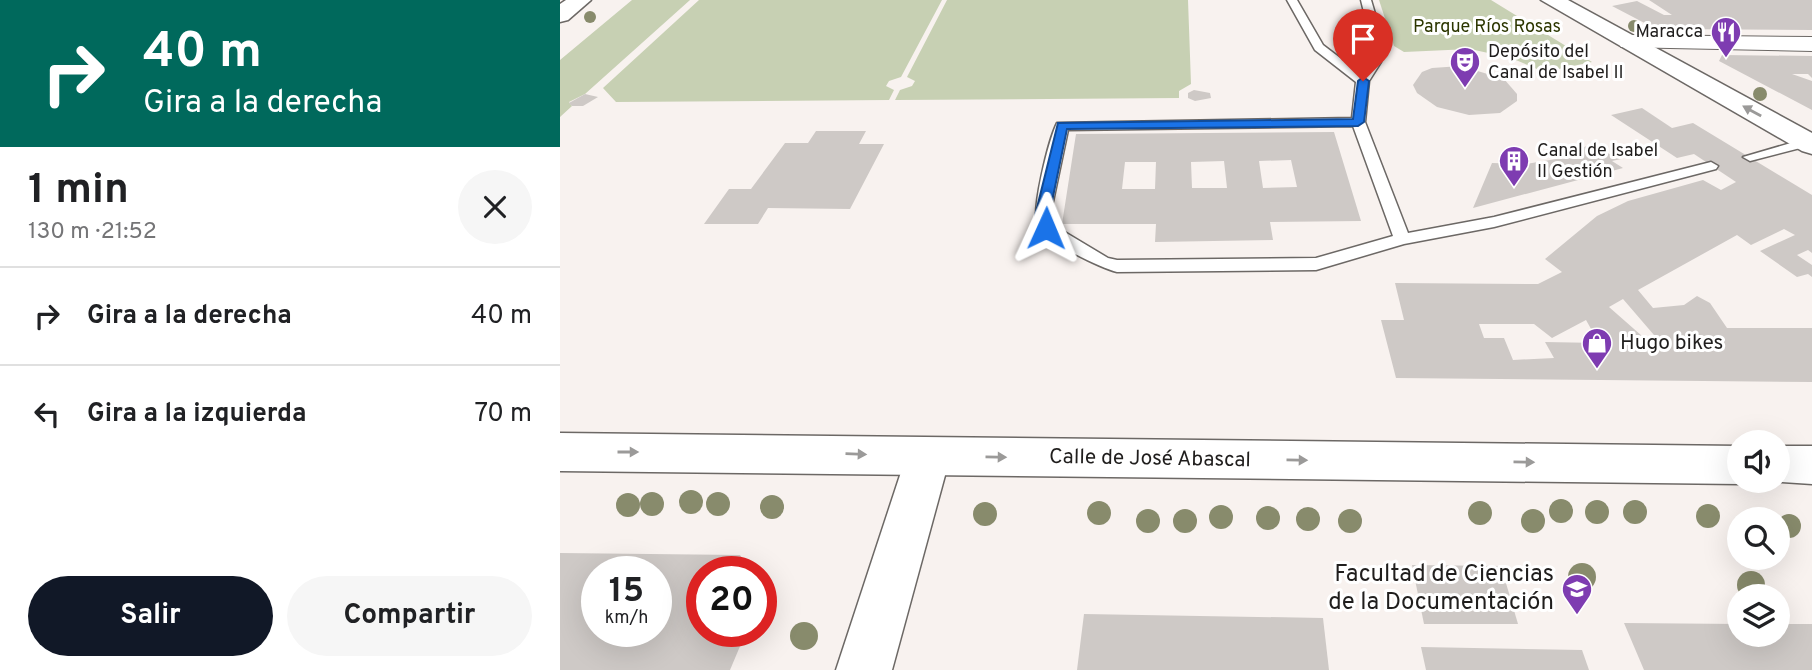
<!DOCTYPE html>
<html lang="es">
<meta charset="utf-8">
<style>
:root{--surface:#fff;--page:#f6f6f6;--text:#202124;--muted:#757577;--line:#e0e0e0;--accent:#111827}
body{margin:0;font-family:Overpass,sans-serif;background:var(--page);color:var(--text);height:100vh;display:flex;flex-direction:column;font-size:26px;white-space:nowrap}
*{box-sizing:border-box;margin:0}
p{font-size:23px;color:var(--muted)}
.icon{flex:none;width:38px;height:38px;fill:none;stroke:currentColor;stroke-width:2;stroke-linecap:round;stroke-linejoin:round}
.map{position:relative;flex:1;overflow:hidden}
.side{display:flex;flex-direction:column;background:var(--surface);width:560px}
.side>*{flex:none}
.top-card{background:#00695c;color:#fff;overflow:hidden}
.buttons{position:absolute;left:1167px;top:430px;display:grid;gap:14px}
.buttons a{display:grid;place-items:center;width:63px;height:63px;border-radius:50%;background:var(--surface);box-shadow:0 7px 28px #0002;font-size:35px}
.speed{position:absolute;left:21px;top:556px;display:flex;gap:14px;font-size:35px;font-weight:700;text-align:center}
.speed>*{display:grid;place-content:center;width:91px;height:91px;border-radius:50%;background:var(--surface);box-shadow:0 7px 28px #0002;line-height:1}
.speed small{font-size:18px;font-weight:400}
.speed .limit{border:10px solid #d22;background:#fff;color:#111}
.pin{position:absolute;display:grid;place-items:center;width:60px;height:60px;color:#fff;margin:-72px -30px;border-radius:50% 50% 50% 0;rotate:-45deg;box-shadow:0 0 7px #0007}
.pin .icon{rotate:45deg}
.me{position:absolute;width:77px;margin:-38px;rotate:1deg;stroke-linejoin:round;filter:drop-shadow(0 0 5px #0008)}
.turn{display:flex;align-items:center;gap:24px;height:147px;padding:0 28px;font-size:32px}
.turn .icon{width:91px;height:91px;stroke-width:2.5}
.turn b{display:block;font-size:49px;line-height:60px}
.round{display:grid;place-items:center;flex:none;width:74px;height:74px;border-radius:37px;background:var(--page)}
.summary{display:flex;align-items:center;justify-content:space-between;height:119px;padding:0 28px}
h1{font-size:42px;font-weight:700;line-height:52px}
.button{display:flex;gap:14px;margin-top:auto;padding:14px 28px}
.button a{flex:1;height:80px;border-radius:42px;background:var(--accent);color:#fff;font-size:28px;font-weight:700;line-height:80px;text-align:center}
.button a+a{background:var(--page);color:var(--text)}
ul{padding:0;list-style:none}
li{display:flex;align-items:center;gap:21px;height:98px;padding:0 28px;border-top:2px solid var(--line)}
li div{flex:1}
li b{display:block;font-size:26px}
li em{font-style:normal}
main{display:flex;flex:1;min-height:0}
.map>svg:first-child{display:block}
.green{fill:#c7d0b3}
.building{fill:#cec9c6;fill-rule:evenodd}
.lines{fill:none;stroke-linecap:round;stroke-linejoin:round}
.service-casing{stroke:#6c6865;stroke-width:3}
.minor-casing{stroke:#6c6865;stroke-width:2}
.tertiary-casing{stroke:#6c6865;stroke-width:3}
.secondary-casing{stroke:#6c6865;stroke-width:3}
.primary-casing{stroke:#6c6865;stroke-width:3}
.service{fill:#fff;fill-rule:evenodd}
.minor{fill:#fff;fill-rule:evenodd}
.tertiary{fill:#fff;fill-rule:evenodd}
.secondary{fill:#fff;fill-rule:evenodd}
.primary{fill:#fff;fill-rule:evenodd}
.tree{fill:#888b6c}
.oneway{fill:#9b9a99}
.route{fill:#1a73e8;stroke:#114b97;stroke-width:2}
.labels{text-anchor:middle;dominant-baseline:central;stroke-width:6;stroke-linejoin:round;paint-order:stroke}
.far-park-label{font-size:18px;fill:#2c3600;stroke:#fff}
.far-poi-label{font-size:18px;fill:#201e1d;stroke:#fff;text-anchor:start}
.poi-label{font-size:21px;fill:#201e1d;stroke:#fff;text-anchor:start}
.street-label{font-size:21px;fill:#201e1d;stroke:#fff}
.near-poi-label{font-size:24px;fill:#201e1d;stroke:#fff;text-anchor:end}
</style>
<main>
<section class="side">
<div class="top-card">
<div class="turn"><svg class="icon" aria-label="right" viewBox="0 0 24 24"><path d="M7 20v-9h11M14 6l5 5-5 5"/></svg><div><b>40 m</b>Gira a la derecha</div></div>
</div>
<div class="summary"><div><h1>1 min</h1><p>130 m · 21:52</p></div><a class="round"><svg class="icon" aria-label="close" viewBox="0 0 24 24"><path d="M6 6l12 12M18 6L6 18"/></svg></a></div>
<ul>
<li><svg class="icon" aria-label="right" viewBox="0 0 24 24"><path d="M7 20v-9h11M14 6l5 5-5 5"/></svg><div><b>Gira a la derecha</b></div><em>40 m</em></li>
<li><svg class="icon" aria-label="left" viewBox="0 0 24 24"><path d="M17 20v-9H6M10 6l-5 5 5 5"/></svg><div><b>Gira a la izquierda</b></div><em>70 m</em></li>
</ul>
<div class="button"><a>Salir</a><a>Compartir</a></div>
</section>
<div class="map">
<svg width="1252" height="670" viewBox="0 0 1252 670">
<rect width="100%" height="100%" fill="#f8f2ef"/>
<!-- green -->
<g class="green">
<polygon points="72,0 130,0 25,94 9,102 12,106 0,117 0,60"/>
<polygon points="139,0 382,0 341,77 329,81 326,86 334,90 329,100 56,102 43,88"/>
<polygon points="387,0 628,0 631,84 619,91 619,98 335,100 340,90 352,86 355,81 347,77"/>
<polygon points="819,0 931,0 1032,62 984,72 951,58 910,49 844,52 834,46"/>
</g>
<!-- building -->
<g class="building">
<polygon points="1089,0 1252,0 1252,30 1096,29 1052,6 1077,1 1104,15 1112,15"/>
<polygon points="1162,55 1252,56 1252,78 1248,74 1232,74 1252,81 1252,110 1159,61"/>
<polygon points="901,66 944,79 957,94 957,101 940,113 909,115 877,107 857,93 853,85 862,72 872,68"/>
<polygon points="634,90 650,93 651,98 635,101 628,98 628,93"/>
<polygon points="25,94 38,97 23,106 12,106 9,103"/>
<path d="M1082,108L1112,128L1133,123L1252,195V253L1248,250L1237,255L1252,265V277L1248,274L1237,277L1200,251L1235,235L1224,229L1191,245L1177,235L1078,290L1093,308L1124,305L1137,296L1150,303L1167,328H1252V382L836,378L821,320H844L835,283L978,284L1002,272L985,259L1037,216L1068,201L1143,180L1161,190L1176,182L1134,154L1117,158L1051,115ZM1063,299L1100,342L1090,343L1049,307ZM1026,320L1039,343L985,342L994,358L953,360L944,338H924L919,324H974L992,338Z"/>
<polygon points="256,131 306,131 299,144 324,144 290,209 208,208 198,224 144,224 169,189 191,189 225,143 248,143"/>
<path d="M774,132L801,221L710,222L713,240L595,242L596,224H502L516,134ZM731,160L737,187L703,188L699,161ZM664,161L667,188H632L631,162ZM565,162H596L595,189H562Z"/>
<polygon points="1029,145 1061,159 1052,161 1063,168 913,208 932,163 966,164 996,159"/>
<path d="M0,553L180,555L191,572H142V632H186L170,670H0ZM37,572H96V632H37Z"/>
<polygon points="852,565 941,566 958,624 864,624"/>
<polygon points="524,614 763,618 769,670 517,670"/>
<polygon points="1064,623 1180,624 1180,635 1218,635 1218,624 1252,624 1252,670 1084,670"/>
<polygon points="861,647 1022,650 1029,670 866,670"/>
</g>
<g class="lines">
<!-- service casing -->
<g class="service-casing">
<g id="service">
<path d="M727,0H737L763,45L801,74C817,50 807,26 801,0H811L823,41L821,62L809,81L805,122L848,233L934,217L1151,162L1158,166L1156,169L934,227L844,244L756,270L557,272C541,268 485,241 478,228C470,213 489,139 497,123L792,118L796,82L755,50ZM793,126L833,236L756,258L557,260L548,258L493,225L490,216L508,130Z"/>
<polygon points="1248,138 1252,139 1252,145 1190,161 1183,157"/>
</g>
</g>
<!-- minor casing -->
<g class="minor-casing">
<polygon id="minor" points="1069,35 1252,37 1252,51 1061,47 1058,42"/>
</g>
<!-- tertiary casing -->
<g class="tertiary-casing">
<polygon id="tertiary" points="368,438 384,444 390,457 332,670 276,670 346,457 352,444"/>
</g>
<!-- secondary casing -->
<g class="secondary-casing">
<g id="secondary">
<polygon points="6,0 31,0 8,20 0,22 0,4"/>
<polygon points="981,0 1008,0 1252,133 1252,154 1242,151"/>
</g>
</g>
<!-- primary casing -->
<g class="primary-casing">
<g id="primary">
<polygon points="0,433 1180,446 1180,481 1189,481 1180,484 0,471"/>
<polygon points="1218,446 1252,446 1252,484 1209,481 1218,481"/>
</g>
</g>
<!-- service -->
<use href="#service" class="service"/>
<!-- minor -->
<use href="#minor" class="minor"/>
<!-- tertiary -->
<use href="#tertiary" class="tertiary"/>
<!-- secondary -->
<use href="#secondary" class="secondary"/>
<!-- primary -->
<use href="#primary" class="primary"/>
</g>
<!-- trees -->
<g class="tree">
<circle cx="30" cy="17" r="6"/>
<circle cx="1074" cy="26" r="6"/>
<circle cx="1200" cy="94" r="7"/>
<circle cx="131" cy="502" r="12"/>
<circle cx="92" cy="504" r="12"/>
<circle cx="158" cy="504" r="12"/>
<circle cx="68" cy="505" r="12"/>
<circle cx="212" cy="507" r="12"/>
<circle cx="1001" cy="511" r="12"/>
<circle cx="1037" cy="512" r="12"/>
<circle cx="1075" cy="512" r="12"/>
<circle cx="539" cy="513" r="12"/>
<circle cx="920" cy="513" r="12"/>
<circle cx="425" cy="514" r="12"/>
<circle cx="1148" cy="516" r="12"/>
<circle cx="661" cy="517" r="12"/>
<circle cx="708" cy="518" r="12"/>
<circle cx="748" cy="519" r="12"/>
<circle cx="588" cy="521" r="12"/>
<circle cx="625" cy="521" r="12"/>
<circle cx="790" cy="521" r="12"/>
<circle cx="973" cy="521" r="12"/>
<circle cx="1229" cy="526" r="12"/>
<circle cx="1022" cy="577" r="14"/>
<circle cx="1191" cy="585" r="14"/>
<circle cx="244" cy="636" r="14"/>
</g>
<!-- one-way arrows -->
<defs><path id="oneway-solid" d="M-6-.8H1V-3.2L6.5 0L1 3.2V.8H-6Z" transform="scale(1.75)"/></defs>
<g class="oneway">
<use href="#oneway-solid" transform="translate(1192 111) rotate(-151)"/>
<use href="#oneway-solid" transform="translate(68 452)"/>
<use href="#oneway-solid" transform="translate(296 454) rotate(2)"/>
<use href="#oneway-solid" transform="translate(436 457) rotate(1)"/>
<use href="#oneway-solid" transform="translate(737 460) rotate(1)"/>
<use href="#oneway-solid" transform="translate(964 462) rotate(1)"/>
</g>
<!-- route -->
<polygon class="route" points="803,77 809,81 804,122 798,126 507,129 489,216 493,228 486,233 479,228 475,216 498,123 793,119 798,81"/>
<!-- icons -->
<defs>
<g id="restaurant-pin" transform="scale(1.575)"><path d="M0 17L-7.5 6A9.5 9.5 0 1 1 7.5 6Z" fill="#7e3cb1" stroke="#fff"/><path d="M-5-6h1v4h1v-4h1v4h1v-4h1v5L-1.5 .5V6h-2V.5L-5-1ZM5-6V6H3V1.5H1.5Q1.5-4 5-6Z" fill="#fff"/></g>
<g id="theatre-pin" transform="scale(1.575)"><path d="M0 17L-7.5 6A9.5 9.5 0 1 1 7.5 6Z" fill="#7e3cb1" stroke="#fff"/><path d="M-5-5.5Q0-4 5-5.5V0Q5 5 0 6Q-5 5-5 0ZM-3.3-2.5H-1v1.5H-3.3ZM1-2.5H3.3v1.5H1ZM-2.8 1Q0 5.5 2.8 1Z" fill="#fff"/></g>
<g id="building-pin" transform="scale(1.575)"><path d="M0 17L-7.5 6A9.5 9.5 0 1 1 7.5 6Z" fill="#7e3cb1" stroke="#fff"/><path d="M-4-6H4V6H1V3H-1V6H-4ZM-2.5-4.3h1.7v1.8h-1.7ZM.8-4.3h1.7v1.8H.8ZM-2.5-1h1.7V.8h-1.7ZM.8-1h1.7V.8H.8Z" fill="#fff"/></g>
<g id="shop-pin" transform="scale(1.575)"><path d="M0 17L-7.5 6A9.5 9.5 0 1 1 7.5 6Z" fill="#7e3cb1" stroke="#fff"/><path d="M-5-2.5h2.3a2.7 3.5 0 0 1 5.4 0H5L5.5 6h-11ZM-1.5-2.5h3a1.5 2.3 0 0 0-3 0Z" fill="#fff"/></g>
<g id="university-pin" transform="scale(1.575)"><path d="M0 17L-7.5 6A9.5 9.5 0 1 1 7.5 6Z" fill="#7e3cb1" stroke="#fff"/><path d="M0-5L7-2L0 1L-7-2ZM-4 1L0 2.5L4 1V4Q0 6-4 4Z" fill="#fff"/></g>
</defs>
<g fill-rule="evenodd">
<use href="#restaurant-pin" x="1166" y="32"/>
<use href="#theatre-pin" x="905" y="62"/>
<use href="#building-pin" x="954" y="161"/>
<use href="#shop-pin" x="1037" y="343"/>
<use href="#university-pin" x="1017" y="589"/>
</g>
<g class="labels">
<!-- far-park labels -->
<g class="far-park-label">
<text x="927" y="27">Parque Ríos Rosas</text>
</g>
<!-- far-poi labels -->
<g class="far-poi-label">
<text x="1143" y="32" text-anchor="end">Maracca</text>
<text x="928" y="52">Depósito del<tspan x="928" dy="21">Canal de Isabel II</tspan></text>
<text x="977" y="151">Canal de Isabel<tspan x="977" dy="21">II Gestión</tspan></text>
</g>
<!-- poi labels -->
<g class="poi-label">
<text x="1060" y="343">Hugo bikes</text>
</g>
<!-- street labels -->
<g class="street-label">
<text transform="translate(590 459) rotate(1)">Calle de José Abascal</text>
</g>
<!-- near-poi labels -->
<g class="near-poi-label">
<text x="994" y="575">Facultad de Ciencias<tspan x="994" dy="28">de la Documentación</tspan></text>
</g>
</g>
</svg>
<div class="buttons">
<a><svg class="icon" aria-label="sound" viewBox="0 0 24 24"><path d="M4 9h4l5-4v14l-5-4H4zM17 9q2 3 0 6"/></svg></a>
<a><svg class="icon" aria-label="search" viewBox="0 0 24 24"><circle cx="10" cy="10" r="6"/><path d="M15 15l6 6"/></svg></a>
<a><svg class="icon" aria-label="layers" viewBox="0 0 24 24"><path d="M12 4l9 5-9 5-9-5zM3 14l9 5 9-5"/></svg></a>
</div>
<div class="speed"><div>15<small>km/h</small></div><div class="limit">20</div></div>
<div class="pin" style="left:803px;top:81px;background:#d93025"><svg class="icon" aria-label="arrive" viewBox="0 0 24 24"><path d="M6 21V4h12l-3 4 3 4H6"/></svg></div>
<svg class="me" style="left:486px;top:228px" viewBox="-20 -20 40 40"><path d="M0-17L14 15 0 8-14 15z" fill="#1a73e8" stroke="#fff" stroke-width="4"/></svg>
</div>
</main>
